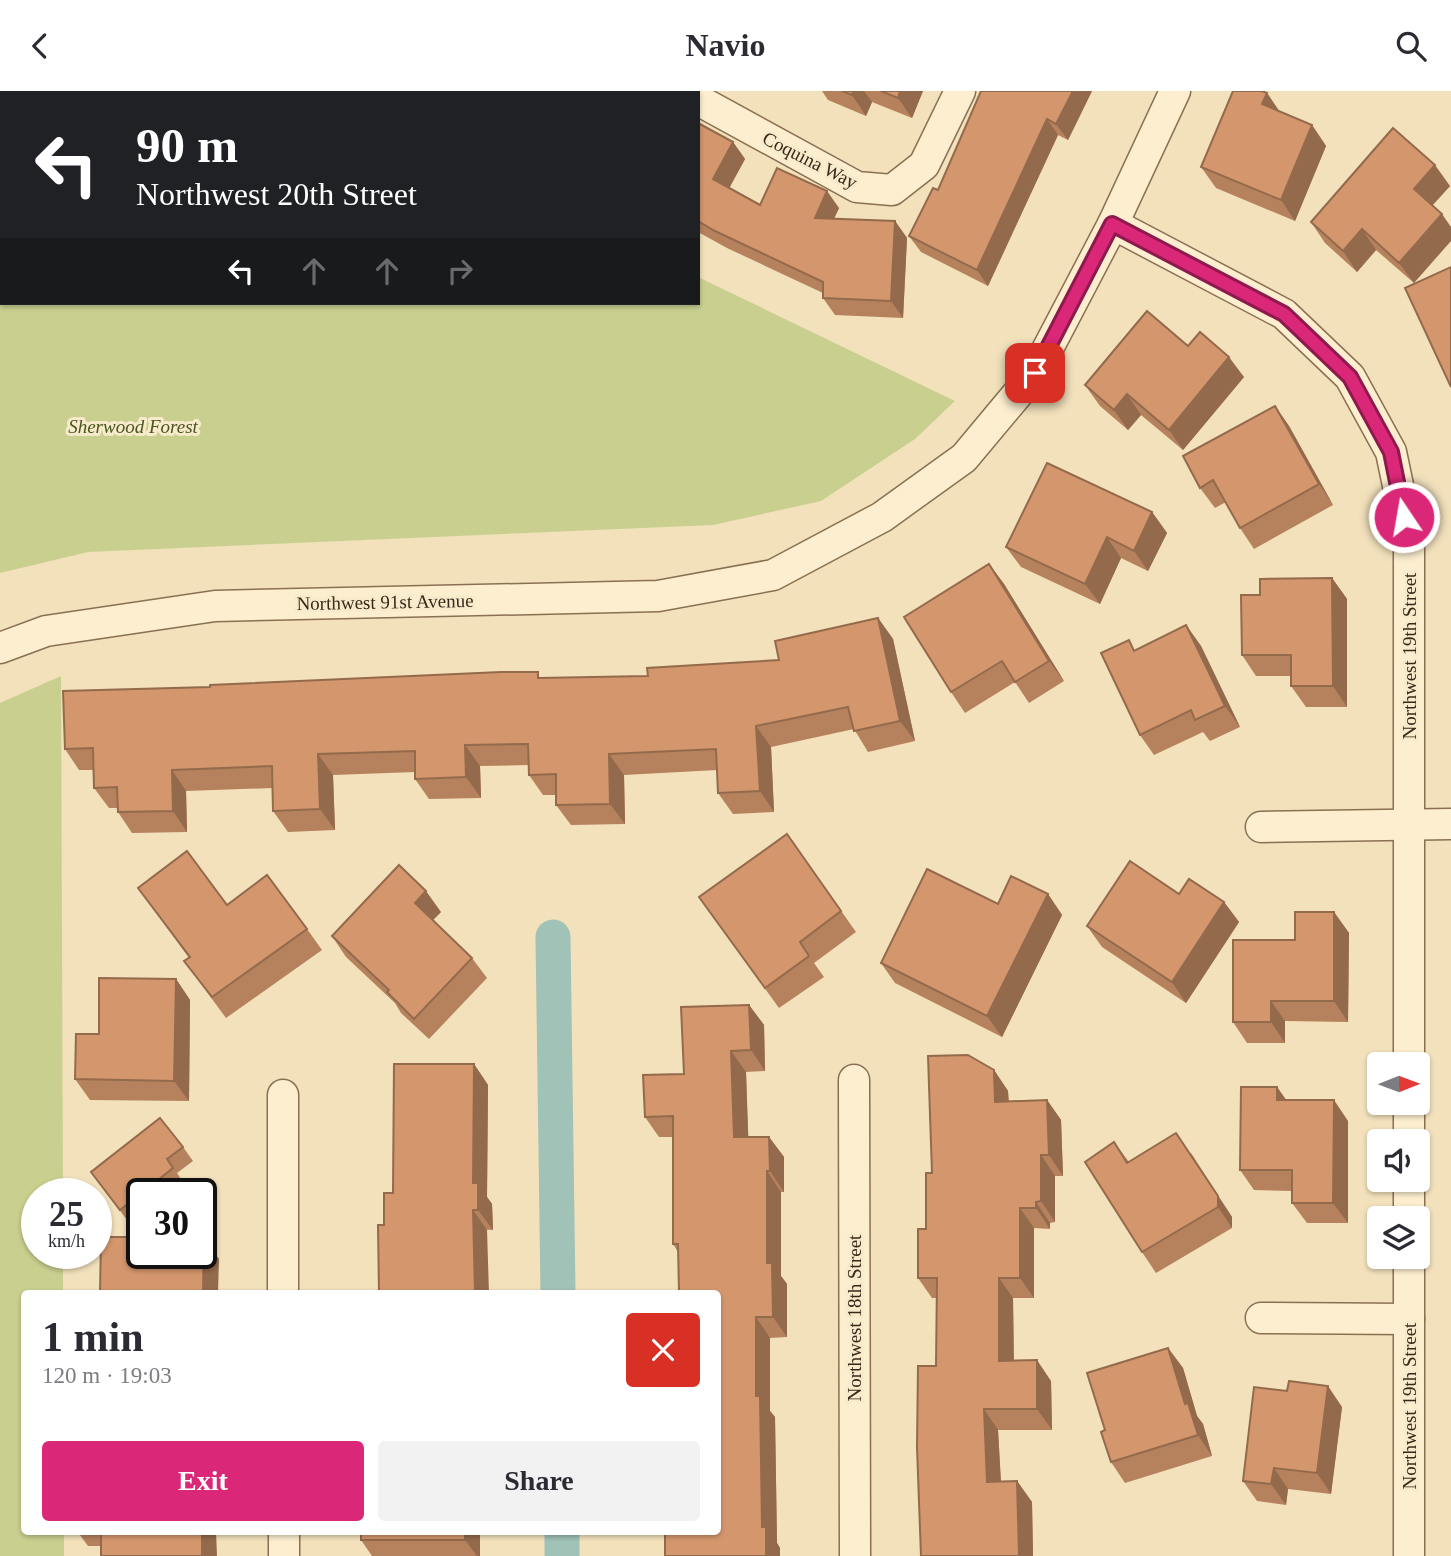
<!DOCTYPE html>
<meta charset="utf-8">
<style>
:root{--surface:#fff;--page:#f2f2f3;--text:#2b2b33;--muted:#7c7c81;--accent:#db2777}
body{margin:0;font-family:Georgia,serif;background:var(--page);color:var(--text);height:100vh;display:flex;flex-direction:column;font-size:26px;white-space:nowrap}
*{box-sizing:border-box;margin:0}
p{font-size:23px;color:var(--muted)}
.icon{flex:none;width:38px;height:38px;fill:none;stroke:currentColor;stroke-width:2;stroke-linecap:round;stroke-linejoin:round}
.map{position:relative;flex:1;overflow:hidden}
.panel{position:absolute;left:21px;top:1199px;width:700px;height:245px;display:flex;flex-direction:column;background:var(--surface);border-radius:7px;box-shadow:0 2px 5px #0004}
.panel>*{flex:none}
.top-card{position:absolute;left:0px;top:0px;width:700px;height:214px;box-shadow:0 2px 5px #0004;background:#202124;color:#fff;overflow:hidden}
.needle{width:46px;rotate:89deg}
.buttons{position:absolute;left:1367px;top:961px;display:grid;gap:14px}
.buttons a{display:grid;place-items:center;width:63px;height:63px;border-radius:7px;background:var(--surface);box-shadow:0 2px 5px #0004;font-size:35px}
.speed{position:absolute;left:21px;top:1087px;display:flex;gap:14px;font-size:35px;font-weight:700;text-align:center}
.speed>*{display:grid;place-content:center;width:91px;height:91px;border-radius:50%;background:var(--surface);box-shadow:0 2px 5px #0004;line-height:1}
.speed small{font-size:18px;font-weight:400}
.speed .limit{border:4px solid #111;border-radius:10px;background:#fff;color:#111}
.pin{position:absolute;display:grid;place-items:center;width:60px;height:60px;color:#fff;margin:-30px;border-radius:14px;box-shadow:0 4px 10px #0006}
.me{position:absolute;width:77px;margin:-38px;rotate:348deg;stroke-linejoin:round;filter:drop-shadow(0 0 5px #0008)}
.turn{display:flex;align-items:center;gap:24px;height:147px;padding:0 21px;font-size:32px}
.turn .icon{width:91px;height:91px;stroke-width:2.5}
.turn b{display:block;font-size:49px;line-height:60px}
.lanes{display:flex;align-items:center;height:66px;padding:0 21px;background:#0003;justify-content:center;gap:35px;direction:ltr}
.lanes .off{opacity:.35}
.round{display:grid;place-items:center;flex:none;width:74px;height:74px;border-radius:7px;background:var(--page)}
.head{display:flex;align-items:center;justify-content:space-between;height:119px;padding:0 21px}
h1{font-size:42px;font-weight:700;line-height:52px}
.action{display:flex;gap:14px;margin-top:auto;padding:14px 21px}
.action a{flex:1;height:80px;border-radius:7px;background:var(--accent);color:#fff;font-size:28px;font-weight:700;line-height:80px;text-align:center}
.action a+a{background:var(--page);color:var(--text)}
header{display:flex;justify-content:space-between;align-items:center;height:91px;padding:0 21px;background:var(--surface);font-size:32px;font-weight:700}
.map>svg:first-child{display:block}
.green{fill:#c9d08f}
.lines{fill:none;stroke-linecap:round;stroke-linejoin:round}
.canal{stroke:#a0c2b7;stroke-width:35}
.street-casing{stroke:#8a7053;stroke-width:33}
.street{stroke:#fceecf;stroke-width:30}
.wall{fill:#b6825e}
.shaded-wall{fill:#946a4c}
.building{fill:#d4976d;stroke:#946a4c;stroke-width:2}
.route-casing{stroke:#8e194d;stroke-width:18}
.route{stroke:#db2777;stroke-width:12}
.labels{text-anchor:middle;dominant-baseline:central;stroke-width:6;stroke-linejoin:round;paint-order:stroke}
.street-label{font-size:19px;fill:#38281a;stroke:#f8ebcb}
.park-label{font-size:19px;font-style:italic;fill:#49561f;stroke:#f8ebcb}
</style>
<header><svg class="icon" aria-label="back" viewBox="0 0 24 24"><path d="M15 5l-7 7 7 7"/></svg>Navio<svg class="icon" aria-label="search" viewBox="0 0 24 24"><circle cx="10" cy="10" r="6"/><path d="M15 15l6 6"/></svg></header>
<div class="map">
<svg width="1451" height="1465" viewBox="0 0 1451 1465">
<rect width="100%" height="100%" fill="#f2e1bb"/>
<!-- green -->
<g class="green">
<polygon points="0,0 436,2 2,2 2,212 698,212 698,186 955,310 915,348 821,410 713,434 88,461 0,482"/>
<polygon points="61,585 63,1102 37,1102 37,1162 63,1162 63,1202 24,1202 24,1440 64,1440 64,1465 0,1465 0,612"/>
</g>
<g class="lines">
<!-- canal -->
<g class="canal">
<polyline points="553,846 558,1202"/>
<polyline points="562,1440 562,1465"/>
</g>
<!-- street casing -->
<g class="street-casing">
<g id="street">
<polyline points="698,9 857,96 892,99 924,74 960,0"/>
<polyline points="1113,133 1284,223 1350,286 1391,361 1409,447 1409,973"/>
<polyline points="0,557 46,540 215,515 658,505 773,484 882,426 964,367 1035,282 1113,133 1175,0"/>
<polyline points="1261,736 1451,733"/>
<polyline points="854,989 855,1465"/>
<polyline points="283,1004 283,1202"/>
<polyline points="1409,1012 1409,1050"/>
<polyline points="1409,1088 1409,1127"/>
<polyline points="1261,1227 1409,1228"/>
<polyline points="284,1440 284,1465"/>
<polyline points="1409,1465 1409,1166"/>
</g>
</g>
<!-- street -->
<use href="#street" class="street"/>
</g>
<!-- wall -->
<g class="wall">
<polygon points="822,0 923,0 912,27 872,11 866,25 828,9"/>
<polygon points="1092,0 1068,49 1058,44 988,195 921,161 909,145 938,99"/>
<polygon points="1267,2 1280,21 1312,34 1326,55 1295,130 1216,97 1201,76"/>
<polygon points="698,32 733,51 745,68 729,97 760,114 839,117 834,128 895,130 907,147 903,227 835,224 823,207 823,202 727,157 698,141"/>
<polygon points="1450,95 1432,115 1414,192 1376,159 1357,181 1325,152 1311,131"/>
<polygon points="1188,255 1244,286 1183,359 1141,324 1128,339 1100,315 1085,294"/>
<polygon points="1275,315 1289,335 1333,414 1254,458 1240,437 1226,411 1215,417 1200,397"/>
<polygon points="1152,421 1167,442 1148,480 1121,467 1100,513 1021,476 1006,456"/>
<polygon points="989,473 1004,493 1064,590 1029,612 1015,591 965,622 951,601"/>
<polygon points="1332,487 1347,508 1347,616 1306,616 1291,595 1291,585 1256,585 1242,564 1260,504"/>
<polygon points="878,527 893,548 915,650 868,661 854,638 771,656 774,721 733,723 718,702 717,679 624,684 625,733 571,734 556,714 556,704 543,704 529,684 528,674 480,675 481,707 429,708 415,688 415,681 333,684 335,739 288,741 273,720 273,697 186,700 187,741 132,742 118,721 117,717 109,717 94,697 94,679 79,679 65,658 542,587 648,585 779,569"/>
<polygon points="1186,534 1201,555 1240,636 1210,650 1203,641 1154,664 1140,644 1136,559"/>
<polygon points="787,743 856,841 814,872 824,886 779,917 699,806"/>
<polygon points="138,797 227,814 307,838 322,859 226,927 184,870 189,867"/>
<polygon points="1048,803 1062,824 1002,946 895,892 881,872 998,813"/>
<polygon points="1179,803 1224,811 1239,831 1186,912 1102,856 1087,835"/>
<polygon points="441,821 433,829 472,867 487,887 429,948 401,922 395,912 346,866 332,845"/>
<polygon points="1334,821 1349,842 1348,931 1285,930 1285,952 1247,952 1233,931 1295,849"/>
<polygon points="176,888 190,909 189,1010 90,1009 75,988 99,943"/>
<polygon points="749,914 764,934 765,980 746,981 748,1046 769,1046 784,1066 784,1101 781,1101 781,1185 787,1193 787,1246 770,1247 770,1320 775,1326 777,1452 780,1457 718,1440 678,1161 673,1153 673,1046 659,1046 645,1026 684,983"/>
<polygon points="474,973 488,994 487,1106 492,1113 493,1139 384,1134 393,1102"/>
<polygon points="994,979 1008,1000 1009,1010 1047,1009 1061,1029 1063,1085 1055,1085 1055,1131 1050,1132 1050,1138 1034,1137 1034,1207 1013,1207 1014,1270 1051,1290 1052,1339 998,1339 1001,1391 1017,1390 1032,1411 1033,1465 936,1275 936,1207 932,1207 918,1187 926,1138 932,1082"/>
<polygon points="1277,996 1286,1009 1348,1030 1348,1132 1307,1132 1292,1112 1292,1100 1254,1099 1240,1079"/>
<polygon points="1114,1051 1129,1071 1191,1062 1232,1126 1232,1137 1156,1182 1142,1161"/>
<polygon points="183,1056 193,1070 177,1082 183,1091 168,1102 142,1102 142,1123 130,1133 91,1081"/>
<polygon points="1168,1257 1183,1277 1197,1325 1203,1333 1212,1365 1125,1392 1111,1371 1105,1339"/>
<polygon points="1342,1316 1331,1403 1288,1398 1286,1414 1257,1410 1243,1390"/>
<polygon points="77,1440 216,1440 101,1455 88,1455"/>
<polygon points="361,1440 480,1440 480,1465 372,1465 361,1449"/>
</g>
<!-- shaded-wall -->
<g class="shaded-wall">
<polygon points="567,0 588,0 587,2 566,2"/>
<polygon points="853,0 864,0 872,11 866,25 852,4"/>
<polygon points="900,0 923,0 912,27 898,7"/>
<polygon points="1073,0 1092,0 1068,49 1056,33"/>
<polygon points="1267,2 1281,23 1262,13"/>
<polygon points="1047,28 1058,44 988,195 977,179"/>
<polygon points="1312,34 1326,55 1295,130 1281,109"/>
<polygon points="733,51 745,68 725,105 713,88"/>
<polygon points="1435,74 1450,95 1428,119 1414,98"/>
<polygon points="827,100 839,117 826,144 815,127"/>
<polygon points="1442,123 1451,136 1451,150 1414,192 1399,172"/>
<polygon points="895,130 907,147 903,227 891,210"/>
<polygon points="1362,138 1376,159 1357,181 1343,160"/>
<polygon points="1229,266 1244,286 1183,359 1169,339"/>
<polygon points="1127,303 1141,324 1128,339 1114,319"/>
<polygon points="1275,315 1289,335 1333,414 1319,393"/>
<polygon points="1152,421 1167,442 1148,480 1134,460"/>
<polygon points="1107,446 1121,467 1100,513 1085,493"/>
<polygon points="989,473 1004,493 1064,590 1049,570"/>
<polygon points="1332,487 1347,508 1347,616 1333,595"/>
<polygon points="878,527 893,548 915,650 900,630"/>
<polygon points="1186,534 1201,555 1240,636 1225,615"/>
<polygon points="756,635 771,656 774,721 760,700"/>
<polygon points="465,654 480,675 481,707 466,686"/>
<polygon points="318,663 333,684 335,739 320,718"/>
<polygon points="609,663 624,684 625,733 610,713"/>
<polygon points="172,679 186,700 187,741 173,720"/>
<polygon points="426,800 441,821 430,832 415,812"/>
<polygon points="1048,803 1062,824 1002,946 987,925"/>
<polygon points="1224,811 1239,831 1186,912 1172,891"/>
<polygon points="1334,821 1349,842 1348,931 1334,910"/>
<polygon points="176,888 190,909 189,1010 174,990"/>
<polygon points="1271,910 1285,930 1285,952 1271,931"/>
<polygon points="749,914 764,934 765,980 751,959"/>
<polygon points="731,960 746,981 749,1066 734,1046"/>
<polygon points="474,973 488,994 487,1106 492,1113 493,1139 478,1119 473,1092"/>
<polygon points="994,979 1008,1000 1009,1031 995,1011"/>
<polygon points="1277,996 1292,1017 1277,1009"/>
<polygon points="1047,1009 1061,1029 1063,1085 1049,1064"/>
<polygon points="1334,1009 1348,1030 1348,1132 1333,1112"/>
<polygon points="1176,1042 1232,1126 1232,1137 1218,1116"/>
<polygon points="769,1046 784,1066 784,1101 770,1080"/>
<polygon points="1041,1064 1055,1085 1055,1131 1041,1110"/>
<polygon points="767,1080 781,1101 781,1185 787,1193 787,1246 773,1226 767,1172"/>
<polygon points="1036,1111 1050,1132 1050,1138 1036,1117"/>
<polygon points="1020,1117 1034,1137 1034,1207 1020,1187"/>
<polygon points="473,1119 487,1139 489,1202 475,1202"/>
<polygon points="204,1147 219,1168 218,1202 203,1202"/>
<polygon points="999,1187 1013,1207 1014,1290 999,1270"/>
<polygon points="756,1226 770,1247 770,1320 775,1326 777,1452 780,1457 780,1465 766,1465 762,1436 756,1305"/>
<polygon points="1168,1257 1183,1277 1197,1325 1203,1333 1212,1365 1198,1344 1185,1313"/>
<polygon points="1037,1269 1051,1290 1052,1339 1037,1318"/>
<polygon points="1328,1295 1342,1316 1331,1403 1317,1382"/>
<polygon points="984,1318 998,1339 1002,1412 987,1391"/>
<polygon points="1274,1377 1288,1398 1286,1414 1271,1393"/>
<polygon points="1017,1390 1032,1411 1033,1465 1019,1465"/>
<polygon points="202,1440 216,1440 217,1465 202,1465"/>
<polygon points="465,1440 480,1440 480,1465 477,1465 465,1449"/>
</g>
<!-- building -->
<g class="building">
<polygon points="511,0 567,0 566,2 510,2"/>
<polygon points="627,0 638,0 641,2 626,2"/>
<polygon points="842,0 853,0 852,4"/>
<polygon points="881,0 900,0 898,7"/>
<polygon points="981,0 1073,0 1056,33 1047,28 977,179 909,145 933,97 938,99"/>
<polygon points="1233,0 1262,0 1267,2 1262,13 1312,34 1281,109 1201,76"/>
<polygon points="698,32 733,51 713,88 760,114 777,77 827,100 815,127 895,130 891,210 823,207 823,191 715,140 698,130"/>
<polygon points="1393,37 1435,74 1414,98 1442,123 1399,172 1362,138 1343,160 1311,131"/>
<polygon points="1451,176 1451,296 1405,197"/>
<polygon points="1147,220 1188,255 1200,241 1229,266 1169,339 1127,303 1114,319 1085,294"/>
<polygon points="1275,315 1319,393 1240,437 1213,389 1200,397 1183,365"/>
<polygon points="1047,372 1152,421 1134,460 1107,446 1085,493 1006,456"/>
<polygon points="989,473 1049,570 1015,591 1002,570 951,601 904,526"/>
<polygon points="1332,487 1333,595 1291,595 1291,564 1242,564 1241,504 1260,504 1260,488"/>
<polygon points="878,527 900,630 854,640 848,616 756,635 760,700 718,702 716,658 609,663 610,713 556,714 556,683 529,684 528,653 465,654 466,686 415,688 415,660 318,663 320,718 273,720 272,675 172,679 173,720 118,721 117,696 94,697 93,657 65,658 63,600 210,596 210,594 501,581 538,581 538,587 648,585 647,577 779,569 775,550"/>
<polygon points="1186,534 1225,615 1195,629 1191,619 1140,644 1101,562 1129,549 1134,560"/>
<polygon points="787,743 841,820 800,851 809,865 765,897 699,806"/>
<polygon points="187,760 227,814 267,784 307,838 212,906 184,870 190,866 138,797"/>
<polygon points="1130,770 1179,803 1189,788 1224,811 1172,891 1087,835"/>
<polygon points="399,774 426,800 415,812 472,867 414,928 387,901 389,899 332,845"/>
<polygon points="927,778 998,813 1011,785 1048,803 987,925 881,872"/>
<polygon points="1295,821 1334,821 1334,910 1271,910 1271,931 1233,931 1233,849 1295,849"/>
<polygon points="99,887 176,888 174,990 75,988 76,943 99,943"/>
<polygon points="749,914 751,959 731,960 734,1046 769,1046 770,1080 767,1080 767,1172 772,1172 773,1226 756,1226 756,1305 760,1305 762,1436 766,1436 766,1465 665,1465 665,1440 718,1440 718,1202 679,1202 678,1153 673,1153 673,1025 645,1026 643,984 684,983 681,916"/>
<polygon points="968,964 994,979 995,1011 1047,1009 1049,1064 1041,1064 1041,1110 1036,1111 1036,1117 1020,1117 1020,1187 999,1187 999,1270 1037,1269 1037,1318 984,1318 987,1391 1017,1390 1019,1465 921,1465 917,1356 918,1275 936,1275 937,1187 918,1187 918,1138 926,1138 926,1082 932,1082 928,965"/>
<polygon points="394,973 474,973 473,1092 478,1092 478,1119 473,1119 475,1202 379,1202 378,1134 384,1134 384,1102 393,1102"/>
<polygon points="1241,996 1277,996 1277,1009 1334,1009 1333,1112 1292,1112 1292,1079 1240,1079"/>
<polygon points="160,1027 183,1056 167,1068 173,1077 120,1119 91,1081"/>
<polygon points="1176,1042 1218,1105 1218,1116 1142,1161 1085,1071 1114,1051 1127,1072"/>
<polygon points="101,1146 142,1146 142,1162 201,1162 201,1147 204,1147 203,1202 100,1202"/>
<polygon points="1168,1257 1185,1313 1188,1312 1198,1344 1111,1371 1101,1341 1105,1339 1087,1282"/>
<polygon points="1289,1290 1328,1295 1317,1382 1274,1377 1271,1393 1243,1390 1254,1296 1287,1300"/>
<rect x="101" y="1440" width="101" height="25"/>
<rect x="361" y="1440" width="104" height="9"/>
</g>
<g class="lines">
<!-- route casing -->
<g class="route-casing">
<polyline id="route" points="1035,282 1112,133 1284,223 1350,286 1391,361 1404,426"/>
</g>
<!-- route -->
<use href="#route" class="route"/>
</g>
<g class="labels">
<!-- street labels -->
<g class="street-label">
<text transform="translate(810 69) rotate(27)">Coquina Way</text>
<text transform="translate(385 511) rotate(-1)">Northwest 91st Avenue</text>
<text transform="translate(1409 565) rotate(-90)">Northwest 19th Street</text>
<text transform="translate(854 1227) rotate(-90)">Northwest 18th Street</text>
<text transform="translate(1409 1315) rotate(-90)">Northwest 19th Street</text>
</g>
<!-- park labels -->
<g class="park-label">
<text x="133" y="335">Sherwood Forest</text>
</g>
</g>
</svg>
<div class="buttons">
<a><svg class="needle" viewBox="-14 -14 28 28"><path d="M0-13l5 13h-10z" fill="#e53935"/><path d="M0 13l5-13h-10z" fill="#7c7c81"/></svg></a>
<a><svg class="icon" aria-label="sound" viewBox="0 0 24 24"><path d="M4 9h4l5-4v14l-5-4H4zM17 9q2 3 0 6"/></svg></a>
<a><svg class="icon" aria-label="layers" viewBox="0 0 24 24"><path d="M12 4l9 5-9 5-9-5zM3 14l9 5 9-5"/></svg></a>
</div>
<div class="speed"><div>25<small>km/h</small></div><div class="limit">30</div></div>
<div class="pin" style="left:1035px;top:282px;background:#d93025"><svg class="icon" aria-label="arrive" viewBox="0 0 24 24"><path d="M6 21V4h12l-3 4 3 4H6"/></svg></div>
<svg class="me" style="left:1404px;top:426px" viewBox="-20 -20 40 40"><circle r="17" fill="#db2777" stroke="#fff" stroke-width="3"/><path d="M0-11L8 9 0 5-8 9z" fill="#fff"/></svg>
<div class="top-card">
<div class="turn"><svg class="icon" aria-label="left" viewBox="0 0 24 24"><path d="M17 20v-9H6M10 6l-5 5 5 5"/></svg><div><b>90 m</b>Northwest 20th Street</div></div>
<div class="lanes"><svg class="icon" aria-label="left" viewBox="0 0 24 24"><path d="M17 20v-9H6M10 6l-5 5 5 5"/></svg><svg class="icon off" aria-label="ahead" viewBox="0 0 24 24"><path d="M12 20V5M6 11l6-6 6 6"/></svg><svg class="icon off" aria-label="ahead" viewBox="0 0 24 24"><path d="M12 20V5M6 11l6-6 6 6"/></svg><svg class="icon off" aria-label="right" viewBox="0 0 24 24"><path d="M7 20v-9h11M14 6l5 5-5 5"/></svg></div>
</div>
<section class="panel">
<div class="head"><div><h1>1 min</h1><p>120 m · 19:03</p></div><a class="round" style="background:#d93025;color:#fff"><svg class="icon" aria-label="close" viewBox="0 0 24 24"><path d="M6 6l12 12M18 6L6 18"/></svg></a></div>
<div class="action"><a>Exit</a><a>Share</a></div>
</section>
</div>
